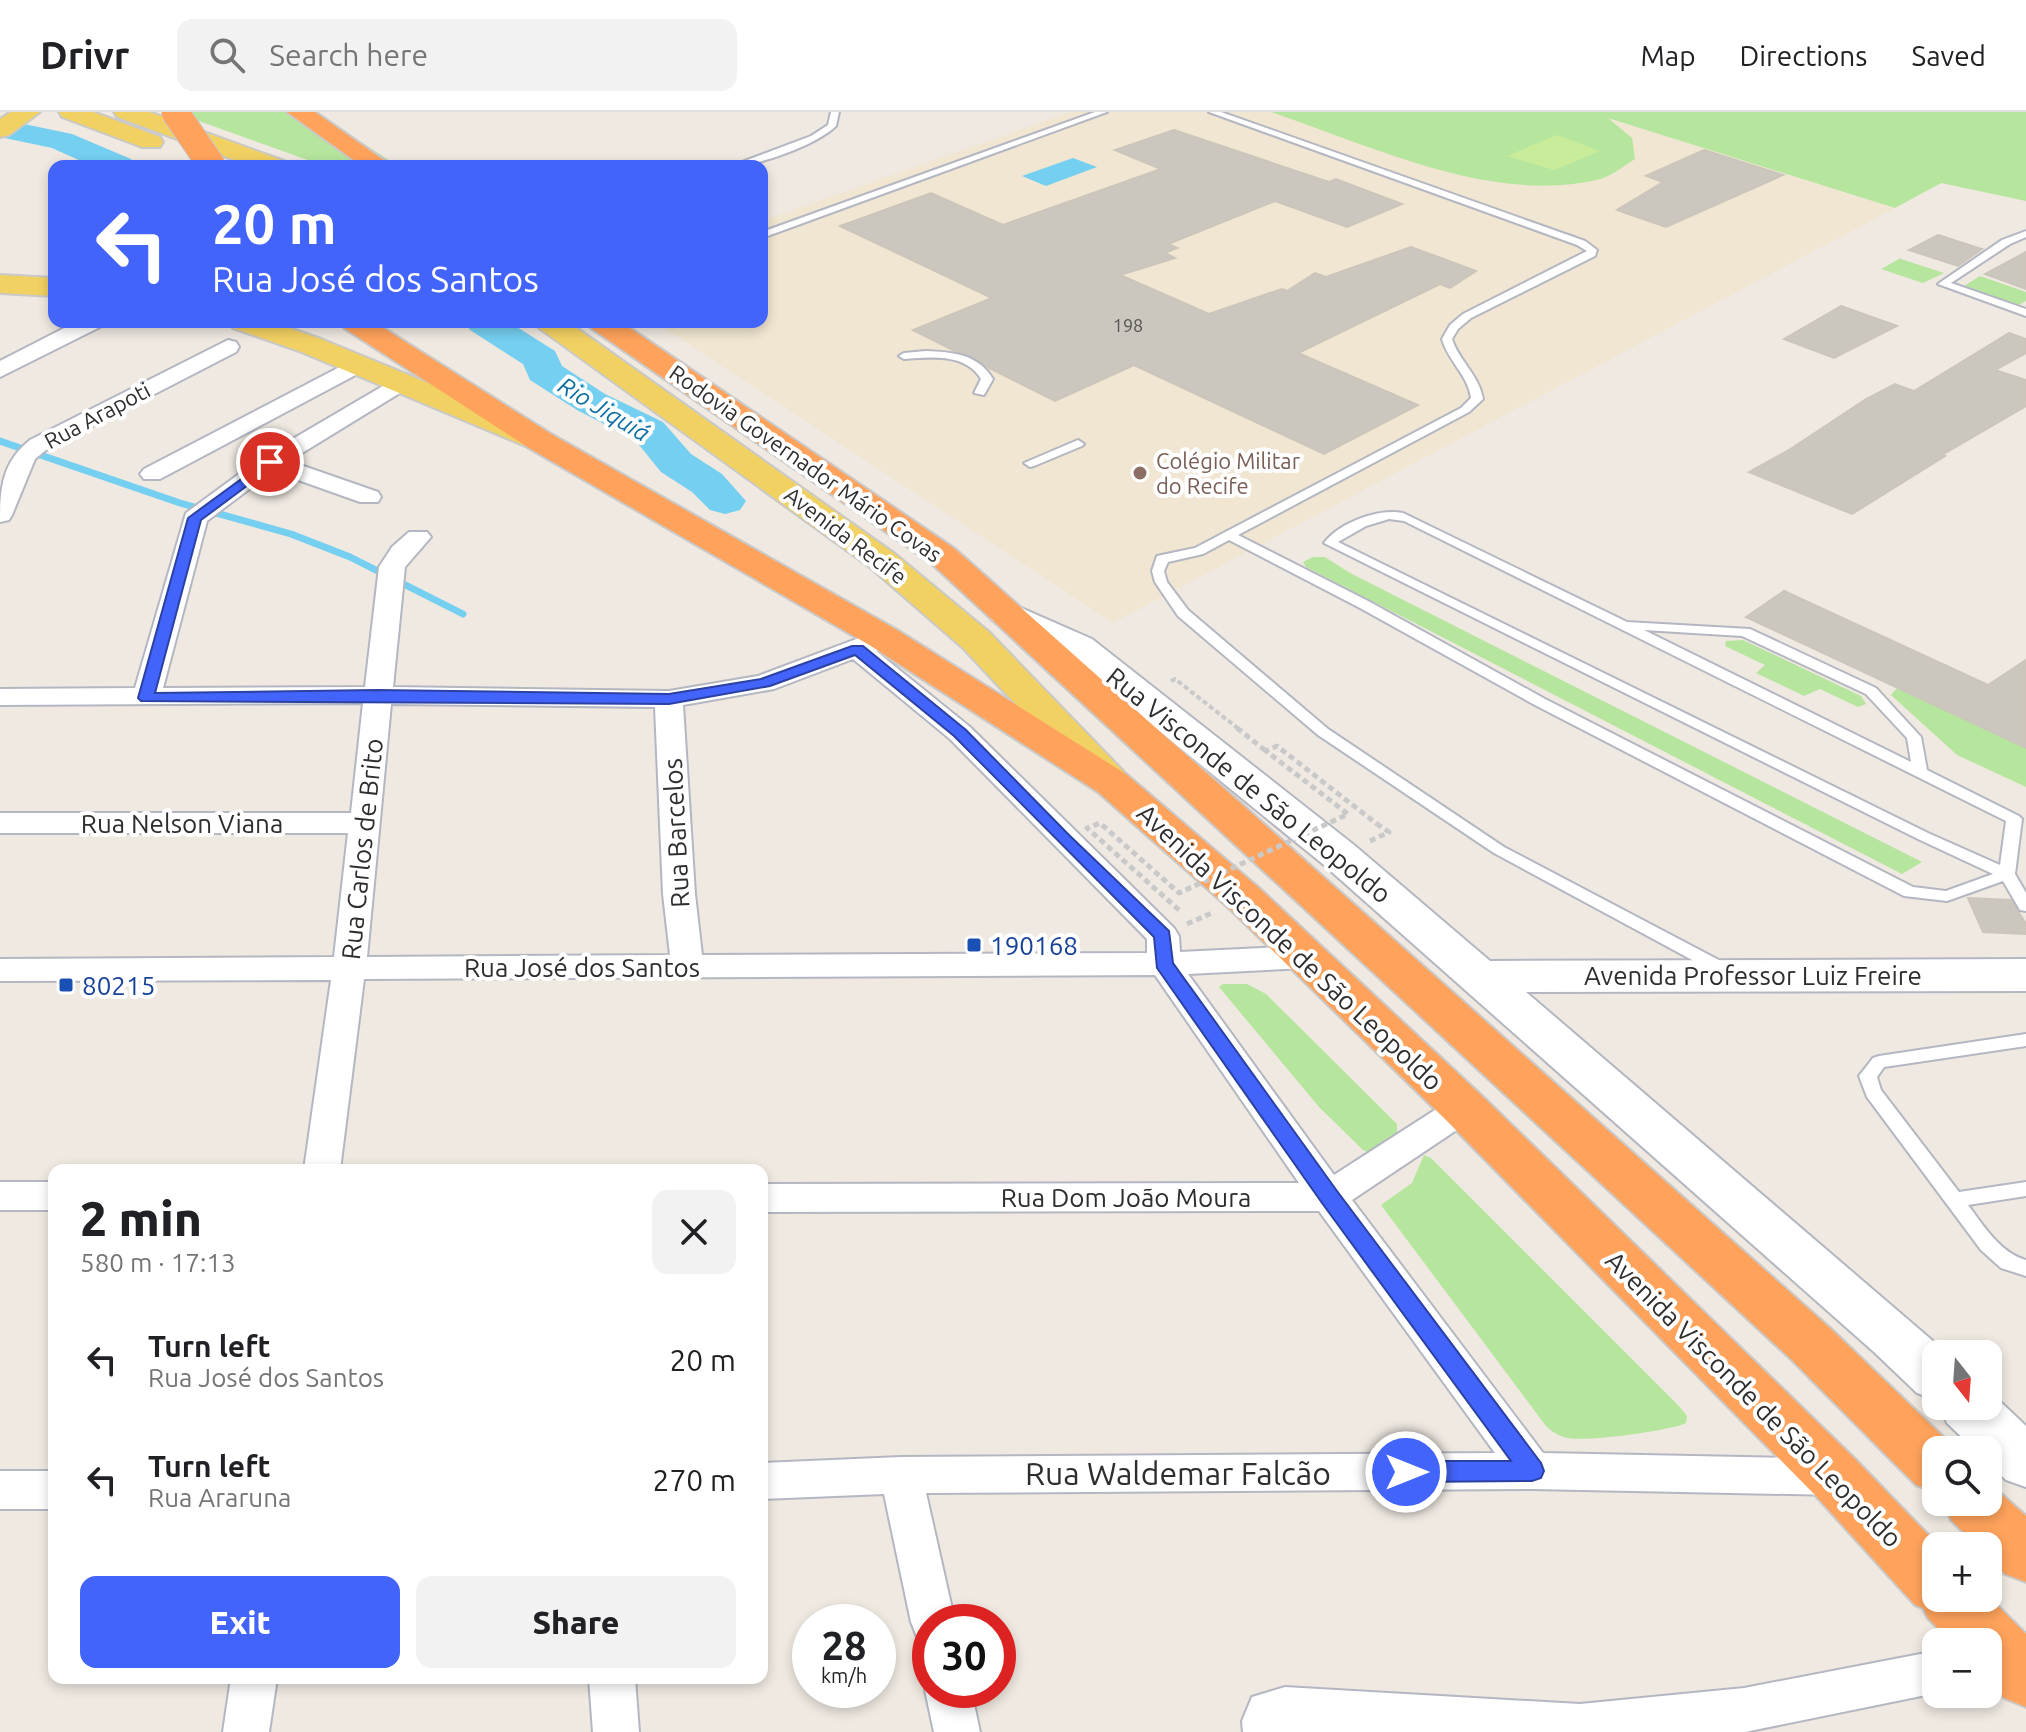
<!DOCTYPE html>
<meta charset="utf-8">
<style>
:root{--surface:#fff;--page:#f2f2f2;--text:#202124;--muted:#757577;--line:#e0e0e0;--accent:#4264fb}
body{margin:0;font-family:Ubuntu,sans-serif;background:var(--page);color:var(--text);height:100vh;display:flex;flex-direction:column;font-size:30px;white-space:nowrap}
*{box-sizing:border-box;margin:0}
p{font-size:26px;color:var(--muted)}
.icon{flex:none;width:44px;height:44px;fill:none;stroke:currentColor;stroke-width:2;stroke-linecap:round;stroke-linejoin:round}
.map{position:relative;flex:1;overflow:hidden}
.drawer{position:absolute;left:48px;top:1052px;width:720px;height:520px;display:flex;flex-direction:column;background:var(--surface);border-radius:16px;box-shadow:0 4px 12px #0003}
.drawer>*{flex:none}
.guide{position:absolute;left:48px;top:48px;width:720px;height:168px;border-radius:16px;box-shadow:0 4px 12px #0003;background:#4264fb;color:#fff;overflow:hidden}
.needle{width:52px;rotate:163deg}
.buttons{position:absolute;left:1922px;top:1228px;display:grid;gap:16px}
.buttons a{display:grid;place-items:center;width:80px;height:80px;border-radius:16px;background:var(--surface);box-shadow:0 4px 12px #0003;font-size:40px}
.speed{position:absolute;left:792px;top:1492px;display:flex;gap:16px;font-size:40px;font-weight:700;text-align:center}
.speed>*{display:grid;place-content:center;width:104px;height:104px;border-radius:50%;background:var(--surface);box-shadow:0 4px 12px #0003;line-height:1}
.speed small{font-size:20px;font-weight:400}
.speed .limit{border:12px solid #d22;background:#fff;color:#111}
.pin{position:absolute;display:grid;place-items:center;width:68px;height:68px;color:#fff;margin:-34px;border:4px solid #fff;border-radius:50%;box-shadow:0 2px 8px #0007}
.me{position:absolute;width:88px;margin:-44px;rotate:90deg;stroke-linejoin:round;filter:drop-shadow(0 0 6px #0008)}
.turn{display:flex;align-items:center;gap:28px;height:168px;padding:0 32px;font-size:36px}
.turn .icon{width:104px;height:104px;stroke-width:2.5}
.turn b{display:block;font-size:56px;line-height:68px}
.round{display:grid;place-items:center;flex:none;width:84px;height:84px;border-radius:16px;background:var(--page)}
.headline{display:flex;align-items:center;justify-content:space-between;height:136px;padding:0 32px}
h1{font-size:48px;font-weight:800;line-height:60px}
.button{display:flex;gap:16px;margin-top:auto;padding:16px 32px}
.button a{flex:1;height:92px;border-radius:16px;background:var(--accent);color:#fff;font-size:32px;font-weight:800;line-height:92px;text-align:center}
.button a+a{background:var(--page);color:var(--text)}
ul{padding:0;list-style:none}
li{display:flex;align-items:center;gap:24px;height:120px;padding:0 32px}
li div{flex:1}
li b{display:block;font-size:30px}
li em{font-style:normal}
header{display:flex;align-items:center;gap:48px;box-sizing:border-box;height:112px;padding:0 40px;background:var(--surface);border-bottom:2px solid var(--line)}
header strong{font-size:38px}
nav{display:flex;gap:44px;margin-inline-start:auto;font-size:28px}
.search{width:560px;height:72px;background:var(--page);display:flex;align-items:center;gap:20px;box-sizing:border-box;padding:0 28px;border-radius:16px;color:var(--muted);font-size:30px}
.map>svg:first-child{display:block}
.education{fill:#f0e6d1}
.green{fill:#b6e59e}
.pitch{fill:#c9ec9a}
.water{fill:#75cff0}
.lines{fill:none;stroke-linecap:round;stroke-linejoin:round}
.stream{stroke:#75cff0;stroke-width:7}
.river{fill:#75cff0;fill-rule:evenodd}
.building{fill:#cbc7bf;stroke:#cbc5ba;stroke-width:2}
.lane-casing{stroke:#b4b7c1;stroke-width:4}
.street-casing{stroke:#b4b7c1;stroke-width:4}
.secondary-casing{stroke:#b4b7c1;stroke-width:4}
.primary-casing{stroke:#c9c9c9;stroke-width:4}
.highway-casing{stroke:#c9c9c9;stroke-width:4}
.path-far1{stroke:#c9c9c9;stroke-width:4;stroke-dasharray:5 3;stroke-linecap:butt}
.path{stroke:#c9c9c9;stroke-width:5;stroke-dasharray:6 4;stroke-linecap:butt}
.lane{fill:#fff;fill-rule:evenodd}
.street{fill:#fff;fill-rule:evenodd}
.secondary{fill:#fff;fill-rule:evenodd}
.primary{fill:#f2d163;fill-rule:evenodd}
.highway{fill:#ffa35c;fill-rule:evenodd}
.highway-bridge-casing{stroke:#c9c9c9;stroke-width:29;stroke-linecap:butt}
.path-bridge{stroke:#c9c9c9;stroke-width:5;stroke-dasharray:6 4;stroke-linecap:butt}
.highway-bridge{stroke:#ffa35c;stroke-width:27}
.route{fill:#4264fb;stroke:#2b41a3;stroke-width:2}
.education-dot{fill:#8d6e63;stroke:#fff;stroke-width:3}
.transit-dot{fill:#1a4fb4;stroke:#fff;stroke-width:3}
.labels{text-anchor:middle;dominant-baseline:central;stroke-width:8;stroke-linejoin:round;paint-order:stroke}
.far-number-label{font-size:18px;fill:#555452}
.far-street-label{font-size:22px;fill:#2e2e2e;stroke:#fff}
.far-education-label{font-size:22px;fill:#785e54;stroke:#fff;text-anchor:start}
.far-water-label{font-size:24px;font-style:italic;fill:#0d6fa3;stroke:#fff}
.street-label{font-size:26px;fill:#2e2e2e;stroke:#fff}
.transit-label{font-size:26px;fill:#164399;stroke:#fff;text-anchor:start}
.near-street-label{font-size:32px;fill:#2e2e2e;stroke:#fff}
</style>
<header>
<strong>Drivr</strong>
<div class="search"><svg class="icon" aria-label="search" viewBox="0 0 24 24"><circle cx="10" cy="10" r="6"/><path d="M15 15l6 6"/></svg>Search here</div>
<nav><a>Map</a><a>Directions</a><a>Saved</a></nav>
</header>
<div class="map">
<svg width="2026" height="1620" viewBox="0 0 2026 1620">
<rect width="100%" height="100%" fill="#efe9e1"/>
<!-- education -->
<polygon class="education" points="1070,0 1588,0 1895,96 1113,511 655,210 762,210 762,109"/>
<!-- green -->
<g class="green">
<polygon points="174,0 315,0 398,54 324,54"/>
<path d="M1271,0H2026V89L1941,71L1895,96L1608,6L1632,26L1635,47C1624,54 1610,65 1597,68C1490,92 1372,34 1271,0Z"/>
<polygon points="1901,146 1901,147 1944,161 1923,171 1881,157"/>
<polygon points="1980,164 2026,180 2026,189 2019,193 1964,174"/>
<polygon points="1313,445 1325,445 1350,461 1922,750 1902,762 1306,455 1303,450"/>
<polygon points="1743,528 1861,584 1866,592 1858,595 1820,577 1804,584 1756,561 1765,553 1725,534 1726,529"/>
<polygon points="1897,576 2026,636 2026,675 1957,643 1891,583"/>
<polygon points="1223,872 1247,872 1266,882 1397,1012 1397,1024 1371,1042 1363,1038 1319,995 1219,875"/>
<path d="M1424,1043L1431,1046L1679,1294L1687,1304L1686,1311C1670,1319 1585,1330 1568,1326C1559,1324 1552,1320 1546,1314L1381,1093L1412,1071Z"/>
</g>
<!-- pitch -->
<polygon class="pitch" points="1557,23 1600,39 1554,58 1507,44"/>
<!-- water -->
<polygon class="water" points="1073,46 1097,55 1046,74 1022,64"/>
<g class="lines">
<!-- stream -->
<polyline class="stream" points="0,329 180,391 291,422 350,445 463,502"/>
<!-- river -->
<g class="river">
<polygon points="0,7 72,22 131,47 136,54 92,54 52,36 0,25"/>
<polygon points="464,210 509,210 555,239 562,254 605,282 663,310 691,342 722,362 746,389 740,398 725,402 710,398 692,380 661,360 635,328 577,298 530,268 523,252 470,218"/>
</g>
</g>
<!-- building -->
<g class="building">
<polygon points="1174,18 1329,70 1336,67 1402,92 1347,115 1275,89 1168,132 1177,136 1165,141 1175,146 1120,163 1209,202 1282,177 1287,179 1315,161 1326,165 1411,135 1476,159 1450,176 1440,172 1298,241 1418,293 1324,342 1134,253 1055,289 989,256 973,245 953,238 913,218 992,186 840,114 931,81 1003,113 1161,57 1115,38"/>
<polygon points="1704,38 1783,63 1666,115 1617,98 1663,70 1646,64"/>
<polygon points="1938,123 1982,137 1958,154 1909,138"/>
<polygon points="2026,140 2026,177 1985,162"/>
<polygon points="1841,194 1897,214 1834,246 1784,227"/>
<polygon points="2009,221 2026,227 2026,241 1995,258 2026,268 2026,294 1942,343 1945,344 1852,402 1749,360 1789,338 1866,287 1895,272 1914,279"/>
<polygon points="1784,479 1988,573 2026,548 2026,636 1746,505"/>
<polygon points="1968,786 2011,788 2026,812 2026,822 1983,820"/>
</g>
<g class="lines">
<!-- lane casing -->
<g class="lane-casing">
<g id="lane">
<path d="M831,0H839L836,14C816,33 759,54 731,54L811,24L828,13Z"/>
<polygon points="1095,0 1107,0 762,126 762,120"/>
<path d="M1209,0H1221L1585,129L1597,138L1595,144L1471,206L1458,217L1452,227C1459,249 1479,263 1483,287L1469,300L1238,423L1370,490L1545,587L1913,775L1946,779L1993,762L1918,727L1324,431C1339,411 1378,396 1403,401L1627,510L1750,517L1876,576L1921,625L1927,658L2019,704L2022,707L2015,762L2026,781V799L2020,798L2003,769L1947,789L1904,784L1535,593L1360,496L1229,428L1203,442L1168,450L1164,459L1167,470L1188,498L1328,617L1504,735L1732,855L1734,859L1726,865L1720,863L1494,741L1318,623L1178,504L1155,470L1152,459L1157,444L1195,436L1461,296L1471,286C1468,263 1448,249 1442,227L1450,213L1463,202L1587,139L1577,133ZM1389,407L1404,409L2006,709L2000,753L1928,721L1338,430L1366,414ZM1644,518L1742,524L1866,582L1907,626L1911,650Z"/>
<polygon points="2026,119 2026,125 2010,132 1951,171 2026,197 2026,204 1938,172 2002,128"/>
<path d="M926,239C953,240 978,242 993,267L984,283L974,281L981,267C966,241 930,245 904,247L899,244L904,241Z"/>
<polygon points="1078,328 1084,332 1082,334 1034,354 1030,355 1024,351"/>
<path d="M2026,922V934L1884,955L1877,965L1881,978L1959,1080L2026,1070V1084L1968,1093C1984,1114 2000,1141 2026,1148V1164L2001,1156L1981,1138L1867,985L1859,964L1873,946L1879,944Z"/>
</g>
</g>
<!-- street casing -->
<g class="street-casing">
<g id="street">
<polygon points="76,210 103,210 100,215 0,265 0,249"/>
<path d="M228,228L236,230L239,235L236,240L46,338L35,347L12,403L9,408L0,410C0,377 2,350 30,328Z"/>
<polygon points="357,246 365,248 368,253 365,258 160,367 144,367 140,362 144,357"/>
<path d="M400,264L408,266L411,271L408,276L289,349L378,380L381,385L378,390H360L273,359L207,409L163,576L365,575L379,455L392,435L409,420H427L431,425L405,455L393,575L669,579L758,564L867,523H887L890,529L887,535L876,539L970,615L1174,816L1179,824L1180,840L1305,834L1317,837L1321,845L1317,853L1305,856L1188,862L1334,1063L1452,987L1464,983L1476,987L1482,996L1476,1005L1352,1088L1543,1341L1835,1347L1850,1352L1856,1365L1850,1378L1835,1383L1532,1377L926,1381L955,1510H930V1530L917,1525L911,1510L884,1382L762,1387V1351L901,1345L1495,1341L1319,1099L762,1100V1072L1299,1071L1155,863L364,867L340,1058H304L331,868L0,869V847L334,845L348,721H0V701H351L363,591L0,593V577L135,576L186,401L262,345ZM853,547L950,627L1147,827V841L702,843L695,782L683,593L774,577ZM391,592L655,595L663,782L670,843L367,845Z"/>
<rect x="0" y="1070" width="54" height="28"/>
<rect x="0" y="1359" width="54" height="38"/>
<polygon points="1936,1539 1936,1581 1745,1620 1243,1620 1242,1609 1252,1585 1285,1575 1580,1592 1744,1576"/>
<polygon points="231,1566 277,1566 269,1620 223,1620"/>
<polygon points="589,1566 635,1566 639,1620 593,1620"/>
<polygon points="930,1567 930,1578 971,1578 980,1620 934,1620 925,1578"/>
</g>
</g>
<!-- secondary casing -->
<g class="secondary-casing">
<g id="secondary">
<polygon points="1005,489 1092,527 1354,733 1490,849 2026,847 2026,879 1526,880 1948,1242 1936,1242 1936,1288 1917,1281 1874,1240 1324,753 1066,543 992,508 987,500 992,492"/>
<polygon points="1988,1278 2026,1314 2026,1375 2006,1368 1988,1350 1988,1338 1975,1338 1947,1311 1939,1294 1988,1294"/>
</g>
</g>
<!-- primary casing -->
<g class="primary-casing">
<g id="primary">
<polygon points="11,0 40,0 9,23 0,25 0,7"/>
<polygon points="59,0 93,0 160,25 163,30 160,35 142,35 62,5"/>
<polygon points="114,0 149,0 284,49 288,54 251,54 117,5"/>
<polygon points="0,163 54,166 54,184 0,181"/>
<polygon points="228,210 272,210 321,227 545,319 550,326 545,333 534,336 523,333 299,239 233,216"/>
<polygon points="534,210 568,210 895,442 989,520 1123,659 1129,668 1123,677 1109,680 1095,677 963,536 871,456 539,216"/>
</g>
</g>
<!-- highway casing -->
<g class="highway-casing">
<g id="highway">
<polygon points="287,0 315,0 392,54 362,54"/>
<polygon points="339,210 374,210 551,322 897,518 1126,662 1259,776 1481,983 1855,1347 1939,1434 1936,1434 1936,1486 1988,1484 2026,1522 2026,1595 2004,1586 1988,1569 1988,1530 1951,1530 1928,1506 1923,1496 1915,1493 1815,1383 1447,1009 1229,796 1098,680 871,534 529,336 344,216"/>
<polygon points="586,210 621,210 955,437 1831,1217 1956,1337 1936,1338 1936,1380 1916,1373 1793,1249 931,451 591,216"/>
<polygon points="1988,1370 2026,1404 2026,1470 2005,1462 1988,1445 1988,1434 1977,1434 1951,1408 1943,1390 1988,1390"/>
</g>
</g>
<!-- path-far1 -->
<polyline class="path-far1" points="1171,569 1175,567 1240,618"/>
<!-- path -->
<g class="path">
<polyline points="1237,616 1266,639"/>
<polyline points="1370,729 1389,720 1377,712"/>
<polyline points="1187,812 1214,800"/>
</g>
<!-- lane -->
<use href="#lane" class="lane"/>
<!-- street -->
<use href="#street" class="street"/>
<!-- secondary -->
<use href="#secondary" class="secondary"/>
<!-- primary -->
<use href="#primary" class="primary"/>
<!-- highway -->
<use href="#highway" class="highway"/>
<!-- highway-bridge casing -->
<g class="highway-bridge-casing">
<polyline id="highway-bridge" points="175,0 212,54"/>
</g>
<!-- path-bridge -->
<polyline class="path-bridge" points="1179,798 1087,716 1100,711 1179,781 1348,702 1266,639 1277,634 1377,712"/>
<!-- highway-bridge -->
<use href="#highway-bridge" class="highway-bridge"/>
</g>
<!-- route -->
<polygon class="route" points="270,346 277,350 275,353 201,408 155,581 377,578 669,582 761,567 852,534 863,534 966,618 1069,723 1169,819 1173,851 1337,1079 1541,1351 1544,1359 1541,1366 1532,1369 1406,1370 1398,1367 1394,1360 1398,1352 1406,1349 1511,1349 1322,1091 1157,856 1154,825 954,624 855,543 770,574 669,592 141,589 138,586 188,406"/>
<!-- markers -->
<circle class="education-dot" cx="1140" cy="361" r="8"/>
<g class="transit-dot">
<rect x="966" y="825" width="16" height="16" rx="4"/>
<rect x="58" y="865" width="16" height="16" rx="4"/>
</g>
<g class="labels">
<!-- far-number labels -->
<g class="far-number-label">
<text x="1128" y="213">198</text>
</g>
<!-- far-street labels -->
<g class="far-street-label">
<text transform="translate(97 303) rotate(-28)">Rua Arapoti</text>
<text transform="translate(806 351) rotate(35)">Rodovia Governador Mário Covas</text>
<text transform="translate(846 423) rotate(37)">Avenida Recife</text>
</g>
<!-- far-education labels -->
<g class="far-education-label">
<text x="1156" y="348">Colégio Militar<tspan x="1156" dy="25">do Recife</tspan></text>
</g>
<!-- far-water labels -->
<g class="far-water-label">
<text transform="translate(604 297) rotate(31)">Rio Jiquiá</text>
</g>
<!-- street labels -->
<g class="street-label">
<text transform="translate(1249 673) rotate(39)">Rua Visconde de São Leopoldo</text>
<text x="182" y="711">Rua Nelson Viana</text>
<text transform="translate(676 721) rotate(-93)">Rua Barcelos</text>
<text transform="translate(362 737) rotate(-84)">Rua Carlos de Brito</text>
<text transform="translate(1290 835) rotate(43)">Avenida Visconde de São Leopoldo</text>
<text x="582" y="855">Rua José dos Santos</text>
<text x="1753" y="863">Avenida Professor Luiz Freire</text>
<text x="1126" y="1085">Rua Dom João Moura</text>
<text transform="translate(1754 1287) rotate(45)">Avenida Visconde de São Leopoldo</text>
</g>
<!-- transit labels -->
<g class="transit-label">
<text x="990" y="833">190168</text>
<text x="82" y="873">80215</text>
</g>
<!-- near-street labels -->
<g class="near-street-label">
<text x="1178" y="1361">Rua Waldemar Falcão</text>
</g>
</g>
</svg>
<div class="buttons">
<a><svg class="needle" viewBox="-14 -14 28 28"><path d="M0-13l5 13h-10z" fill="#e53935"/><path d="M0 13l5-13h-10z" fill="#757577"/></svg></a>
<a><svg class="icon" aria-label="search" viewBox="0 0 24 24"><circle cx="10" cy="10" r="6"/><path d="M15 15l6 6"/></svg></a>
<a>+</a>
<a>−</a>
</div>
<div class="speed"><div>28<small>km/h</small></div><div class="limit">30</div></div>
<div class="pin" style="left:270px;top:350px;background:#d93025"><svg class="icon" aria-label="arrive" viewBox="0 0 24 24"><path d="M6 21V4h12l-3 4 3 4H6"/></svg></div>
<svg class="me" style="left:1406px;top:1360px" viewBox="-20 -20 40 40"><circle r="17" fill="#4264fb" stroke="#fff" stroke-width="3"/><path d="M0-11L8 9 0 5-8 9z" fill="#fff"/></svg>
<div class="guide">
<div class="turn"><svg class="icon" aria-label="left" viewBox="0 0 24 24"><path d="M17 20v-9H6M10 6l-5 5 5 5"/></svg><div><b>20 m</b>Rua José dos Santos</div></div>
</div>
<section class="drawer">
<div class="headline"><div><h1>2 min</h1><p>580 m · 17:13</p></div><a class="round"><svg class="icon" aria-label="close" viewBox="0 0 24 24"><path d="M6 6l12 12M18 6L6 18"/></svg></a></div>
<ul>
<li><svg class="icon" aria-label="left" viewBox="0 0 24 24"><path d="M17 20v-9H6M10 6l-5 5 5 5"/></svg><div><b>Turn left</b><p>Rua José dos Santos</p></div><em>20 m</em></li>
<li><svg class="icon" aria-label="left" viewBox="0 0 24 24"><path d="M17 20v-9H6M10 6l-5 5 5 5"/></svg><div><b>Turn left</b><p>Rua Araruna</p></div><em>270 m</em></li>
</ul>
<div class="button"><a>Exit</a><a>Share</a></div>
</section>
</div>
